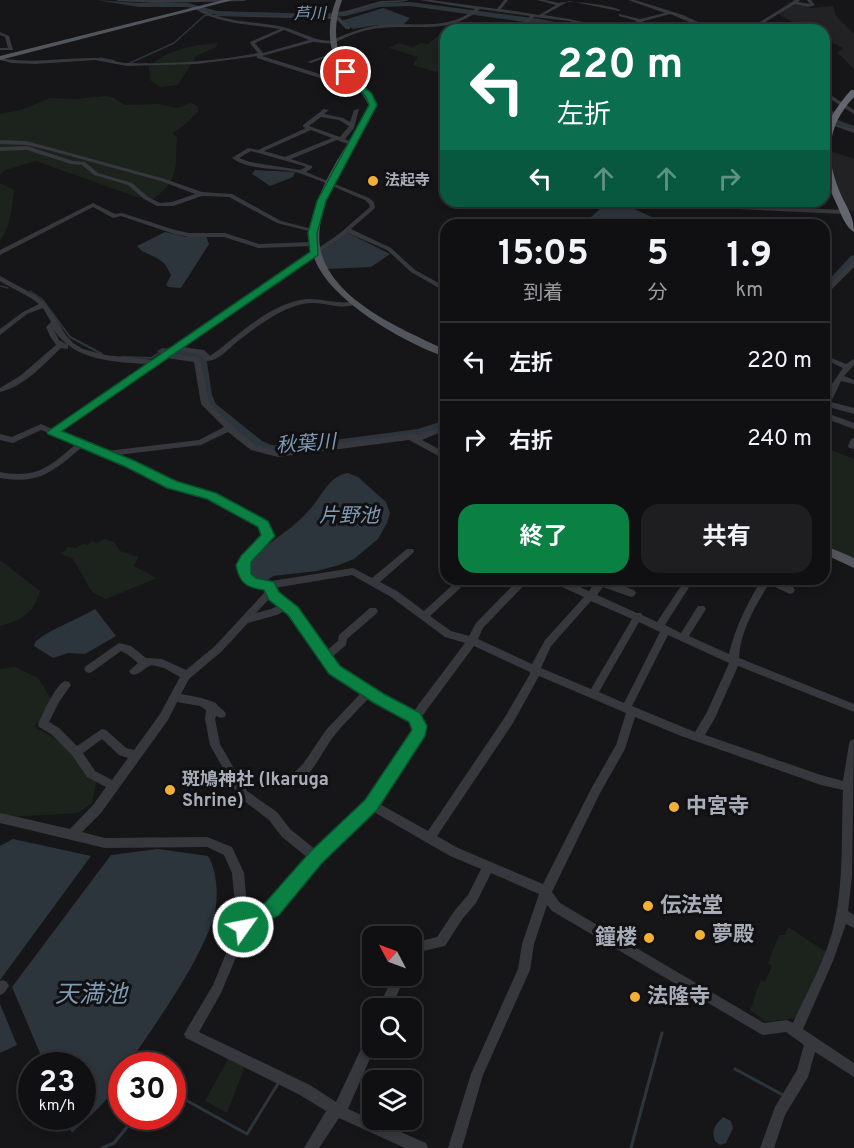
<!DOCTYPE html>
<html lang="ja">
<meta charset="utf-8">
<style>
:root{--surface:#101012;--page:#1e1e20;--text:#f1f3f6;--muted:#9c9d9f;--line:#303032;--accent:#0b8043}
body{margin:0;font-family:Overpass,"Noto Sans JP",sans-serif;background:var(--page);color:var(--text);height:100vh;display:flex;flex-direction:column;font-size:22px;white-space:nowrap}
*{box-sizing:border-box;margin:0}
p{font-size:20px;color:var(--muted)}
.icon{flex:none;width:33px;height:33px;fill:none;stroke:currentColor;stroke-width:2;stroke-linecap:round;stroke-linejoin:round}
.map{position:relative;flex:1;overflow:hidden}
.panel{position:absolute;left:440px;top:219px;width:390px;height:366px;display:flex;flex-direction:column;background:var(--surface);border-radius:18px;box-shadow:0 3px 9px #0003,0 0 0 2px var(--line)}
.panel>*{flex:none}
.guide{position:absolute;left:440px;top:24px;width:390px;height:183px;border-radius:18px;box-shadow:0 3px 9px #0003,0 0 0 2px var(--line);background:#0b6e4f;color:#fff;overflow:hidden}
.needle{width:39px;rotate:311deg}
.controls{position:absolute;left:362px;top:926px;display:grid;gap:12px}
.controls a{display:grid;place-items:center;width:60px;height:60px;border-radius:12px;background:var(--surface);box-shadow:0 3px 9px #0003,0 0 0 2px var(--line);font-size:30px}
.speed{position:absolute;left:18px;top:1052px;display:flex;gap:12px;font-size:30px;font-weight:700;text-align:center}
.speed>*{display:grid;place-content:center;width:78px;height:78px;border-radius:50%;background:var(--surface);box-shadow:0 3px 9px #0003,0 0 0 2px var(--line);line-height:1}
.speed small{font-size:15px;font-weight:400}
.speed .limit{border:9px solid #d22;background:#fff;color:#111}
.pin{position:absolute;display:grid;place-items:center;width:51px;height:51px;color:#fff;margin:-26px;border:3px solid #fff;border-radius:50%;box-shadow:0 2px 6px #0007}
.me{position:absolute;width:66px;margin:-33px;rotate:57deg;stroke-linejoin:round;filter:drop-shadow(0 0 4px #0008)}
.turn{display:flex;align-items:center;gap:21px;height:126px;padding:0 18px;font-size:27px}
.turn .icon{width:78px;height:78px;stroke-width:2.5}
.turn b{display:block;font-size:42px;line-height:51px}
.lanes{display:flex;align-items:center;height:57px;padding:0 18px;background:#0003;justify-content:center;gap:30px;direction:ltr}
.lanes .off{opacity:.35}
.eta{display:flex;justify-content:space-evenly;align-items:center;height:102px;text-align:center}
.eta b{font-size:36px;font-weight:700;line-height:42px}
.primary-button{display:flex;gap:12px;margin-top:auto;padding:12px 18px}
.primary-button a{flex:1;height:69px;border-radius:18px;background:var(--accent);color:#fff;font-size:24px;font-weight:700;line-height:69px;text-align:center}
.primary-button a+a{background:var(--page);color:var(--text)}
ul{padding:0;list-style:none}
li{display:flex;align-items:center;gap:18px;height:78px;padding:0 18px;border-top:2px solid var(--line)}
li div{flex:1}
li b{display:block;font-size:22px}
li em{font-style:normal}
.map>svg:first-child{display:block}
.built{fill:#222225}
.green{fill:#1c231d}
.water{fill:#2c353c}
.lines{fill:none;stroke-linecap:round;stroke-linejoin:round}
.stream-far2{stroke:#2c353c;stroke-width:1.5}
.stream-far1{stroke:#2c353c;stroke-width:2}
.stream{stroke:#2c353c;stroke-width:3}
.river{fill:#2c353c;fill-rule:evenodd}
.minor{fill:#37383d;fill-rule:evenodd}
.major{fill:#53555c;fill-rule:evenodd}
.highway{fill:#63666e;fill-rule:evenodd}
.route{fill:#0b8043;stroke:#07532c;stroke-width:1.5}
.poi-dot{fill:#f2b134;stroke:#111113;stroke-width:2}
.labels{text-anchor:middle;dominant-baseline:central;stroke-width:6;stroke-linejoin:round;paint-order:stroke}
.far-poi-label{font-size:15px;font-weight:bold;fill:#a8adb8;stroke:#111113;text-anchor:start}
.far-water-label{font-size:16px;font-style:italic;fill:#7f9bb3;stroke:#111113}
.poi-label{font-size:18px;font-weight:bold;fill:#a8adb8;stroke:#111113;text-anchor:start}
.water-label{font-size:20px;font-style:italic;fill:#7f9bb3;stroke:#111113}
.near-poi-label{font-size:21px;font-weight:bold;fill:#a8adb8;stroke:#111113;text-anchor:start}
.near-water-label{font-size:24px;font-style:italic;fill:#7f9bb3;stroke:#111113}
</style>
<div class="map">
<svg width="854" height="1148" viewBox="0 0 854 1148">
<rect width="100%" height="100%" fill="#161618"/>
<!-- built -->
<g class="built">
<polygon points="795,3 810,8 833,6 836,16 854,34 854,69 837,52 844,49 824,38 824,30 808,30 778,14"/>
<polygon points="830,151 854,159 854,212 848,210 835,183"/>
</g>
<!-- green -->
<g class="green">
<polygon points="444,31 445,67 436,72 413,65 418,57 389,48 399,43 412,47 421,43 428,44"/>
<path d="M218,43L216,47L196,56L178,85L161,87L150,80L149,67C167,49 194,45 218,43Z"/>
<path d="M105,96L112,97L125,105L159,104L177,108L191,103L198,106V112L182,127L172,133L177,138C175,167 180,180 153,199L137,197L36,161L5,170L0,175V114L21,110L50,98L75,99Z"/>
<path d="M0,183L14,190C13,202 9,233 0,240Z"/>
<polygon points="824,447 854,459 854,559 824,544"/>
<polygon points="104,539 114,542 120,551 138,557 134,566 157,578 106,599 92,592 73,559 61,554 68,547 76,548 83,544 87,545 92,541 97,543"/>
<path d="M0,560L40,591C34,613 22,620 0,626Z"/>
<path d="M15,667L38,678L54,704L34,727C62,740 78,757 96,782L92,803L78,813L8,817L0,814V669Z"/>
<polygon points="788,927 826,952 796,1018 766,1022 750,1010 761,980 765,982 772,966 768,963 779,935 785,935"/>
<polygon points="228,1059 245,1066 227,1113 205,1101"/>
</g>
<!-- water -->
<g class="water">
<polygon points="383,8 410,18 402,26 377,25 353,29 341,21"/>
<polygon points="255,170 295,172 293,177 270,186 252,174"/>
<polygon points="609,201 623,204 665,223 663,225 582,225"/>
<polygon points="165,232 186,237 206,236 209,244 181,288 169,287 166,285 171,275 165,264 157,258 142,251 137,246"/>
<polygon points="348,233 390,254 371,267 327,269 320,252"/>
<path d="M348,473L358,477L386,502L390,513L387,523L378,539L354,559L339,565L317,571L273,576L265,582H258L246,572L247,562C268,542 294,529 312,507C323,494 329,476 348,473Z"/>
<path d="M95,609L116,636L85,654L68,653L53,658L34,646L36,641C54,627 75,621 95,609Z"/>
<polygon points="13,839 91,856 0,980 0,846"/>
<path d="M158,849L208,856C218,872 219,902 213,920C194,972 158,1019 128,1065H122C122,1092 90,1115 72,1133L64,1116H82V1065H45L12,987L111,855Z"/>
<polygon points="0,1004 17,1045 0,1053"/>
<path d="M723,1117L731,1121L733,1128L726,1143L720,1145L715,1141C711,1130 715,1125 723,1117Z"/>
</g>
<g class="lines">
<!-- stream-far2 -->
<g class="stream-far2">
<polyline points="100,58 115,61"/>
<polyline points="130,63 174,43 204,16 214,13"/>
<polyline points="0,286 8,288"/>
<polyline points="30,291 42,299 54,315"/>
</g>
<!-- stream-far1 -->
<g class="stream-far1">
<polyline points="53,314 70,337 102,354"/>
<polyline points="122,357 151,358 162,351"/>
</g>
<!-- stream -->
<g class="stream">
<polyline points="735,1069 783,1095"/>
<polyline points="172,1096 182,1098 247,1134 279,1082"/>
<polyline points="102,1148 114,1143 136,1116"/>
<polyline points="631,1148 662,1033"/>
</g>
<!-- river -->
<g class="river">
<polygon points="96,0 139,3 188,3 217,11 320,14 346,12 380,3 410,2 540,19 595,30 581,30 410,6 380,7 346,16 320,18 217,15 188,7 139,7"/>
<polygon points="824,115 854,126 854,130 824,119"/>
<polygon points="854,255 854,263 827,292 824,293 824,285 851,256"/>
<polygon points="162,348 197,352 206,356 212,395 216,404 262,441 271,445 288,446 418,429 446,420 446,427 419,436 288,454 269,453 254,447 208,408 202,395 198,359 159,353 157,351"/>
</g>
<!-- minor -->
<g class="minor">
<polygon points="116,0 246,0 244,1 156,3 118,1"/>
<path d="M409,0C401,3 390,2 381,3C365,6 347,18 331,13L346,11L381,1Z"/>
<path d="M419,0H431L497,9L504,0H508L501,9L539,15L556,5L537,0H545L559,3C572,0 608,5 621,10L619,11L569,1L544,15L569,19L618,30H609L569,21L534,17C527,25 518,30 507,30L524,22L530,16L480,9C450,35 416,24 381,28C365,29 350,35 336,42L337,43L335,44L313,42L262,56L326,76H333L342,71L345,73L336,78L326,80L257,58V56L197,64L127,66L95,60L35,64L12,63L0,60V58C31,64 61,58 92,58C105,57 116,63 129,63C172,64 216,61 258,53L250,43V42L280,29C250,24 222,25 195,9L197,7L213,15L339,17L350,27V29H346L336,19L217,16C239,23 261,22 283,27C300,31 314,41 332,41V40C348,33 364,27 381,25C413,22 449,31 475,9ZM284,30L309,40L263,53L255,43Z"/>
<polygon points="628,0 635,0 683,15 715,30 709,30 670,14 644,21 629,30 624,30 637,21 619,16 619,14 640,19 665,13"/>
<polygon points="795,0 800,0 798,2 810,4 807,0 811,0 815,5 808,7 795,4 752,30 747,30"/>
<polygon points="536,21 583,29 585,30 575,30 534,23"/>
<polygon points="0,32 9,36 13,50 0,50 0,48 8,48 5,37 0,35"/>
<polygon points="335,52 339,53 311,63 307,62"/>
<polygon points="824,91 854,110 854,114 824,95"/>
<polygon points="824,108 837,113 838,114 835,116 824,112"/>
<path d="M324,109L329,110L324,114L343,118L350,122L354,110L359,109L354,128L345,139L356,144L353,146L337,140L291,159L312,166V168L306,172L369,198L374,202L375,208L351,229L391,248L415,270L446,287V292L411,272L387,250L348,233L182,347L204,350L210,356C218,351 224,345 232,339C252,323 275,305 300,300C318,296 337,306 355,301L358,303C345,311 328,303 312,303C303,303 294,306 285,310C268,318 252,330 238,341C228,349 219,361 206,361L199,354L177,351L172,354L200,358L209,403L232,426L257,446L278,451L409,434L419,435L446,425V430L422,440L446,453V460L409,440L278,457L251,450L228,432L201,445L117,455L134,462L174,483L214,494L261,519L270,526C275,543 256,553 247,565C249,577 254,580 265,582L353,568L372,578L407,549H413L414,551L413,553L380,582L397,591L424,611L459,579H470L430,616L451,631L469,636L476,623L519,579H530L483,628L478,639L532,664L545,640L584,597L549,581L547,579H561L589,591L598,579H608L607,580L634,590L636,593L634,596L631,597L603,587L597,595L637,613H641L642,615L657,622L681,586L682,579H692L688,589L665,625L681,633L698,606H704L706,609L689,636L729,654C735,627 748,602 762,579H775L793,587L795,590L793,593L790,594L769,584C755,606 740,632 739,658L854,704V712L738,666L715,718L705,735L821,775L843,781L849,744L850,741L854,739L852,876L848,911L854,915V928L846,924L833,961L803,1029L854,1063V1077L815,1052L808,1077L785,1115L774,1148H760L775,1107L797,1070L804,1045L786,1032L763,1035L759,1033L552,911L547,905L534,944L530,970L483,1075L462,1148H448L471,1074L518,969L522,944L539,894L491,873L476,903L463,918L445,946L419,952L415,958L411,960L412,943L437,937L455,910L468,895L481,869L450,856L372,811L320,861L276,913L247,931L221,993L199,1032L310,1085L336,1102L368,1034L372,1032V1047H375L348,1109L426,1143L428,1148H405L339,1118L319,1148H304L326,1111L300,1095L186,1038L184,1034L213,985L237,927L232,873L224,855L207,847L105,848L0,823V813L70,829L93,805L106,787L87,777L72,755L51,734L39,727L38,724C42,715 56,684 65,681C66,681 68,682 69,682L71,685L59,702L49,722L59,728L77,746L102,729L106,730L126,748L134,750L160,714L180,677L164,668L152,665C144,667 139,677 131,674L129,671L138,663L127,654L121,651L92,672L89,673L86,672L84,669L86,666L119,643L131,646L146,658L162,659L186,670L215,646L264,593V589C246,585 242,583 238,565C245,553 262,544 263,529L255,523L208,498L168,487L128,466L82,447C54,471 39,485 0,478V472C37,479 49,467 76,444L41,430L13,443L0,440V434L12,437L41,424L52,429L148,364C114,362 74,361 54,330L59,340L68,345V349L61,348C43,365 25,386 0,392V388L20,376L56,345L50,336L46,327L51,322L43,308L27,314L0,335V329L23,312L39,304L31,298L3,283L0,281V276L35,295L45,303L58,322L65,334L73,343L83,349L105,355L154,360L339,234L370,207L369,204L365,200C342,191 319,179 295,172C275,167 250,171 232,158L248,148L258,150L306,128L303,127V125ZM321,117L339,120L349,126L340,137L309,126ZM311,130L332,138L285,157L264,151ZM251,151L304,166L306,167L300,170L250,162L239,158ZM167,358L194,362L201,404L224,427L199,440L107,451L59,431ZM352,575L391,597L445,637L465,643L413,712C391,700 345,678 331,658L346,645L347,639L376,614L378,611L376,608H370L339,635L338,641L326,651L296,608L274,588ZM271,597L280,605L271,609L256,613ZM591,601L632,619L591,689L541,668L551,646ZM286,610L331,673L361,693L326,730L303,764L287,780L286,783L287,786L291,788C311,779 321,753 333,737C344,723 357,711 369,698L411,721L415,731L367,801L316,850L290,829L277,812L247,791L220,744L215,719L216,716L221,718L225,717L226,714C224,709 218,708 216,703L202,698L181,694L189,679L221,652L248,623L277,615ZM639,622L660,632L624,703L599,692ZM668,635L729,663L707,712L695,732L632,706ZM474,646L530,672V674L505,717L428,831L378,803L424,735L425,732L420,719ZM539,676L626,713L616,745L591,789L543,884L458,848L437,836L513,723ZM177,702L200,706L206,710L205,719L210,745L239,797L269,820L282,837L308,858L268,905L248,917L244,873L232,847L207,837L105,838L82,832L101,813L168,720ZM635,717L681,736L821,785L843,790C841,833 844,877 835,920C828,956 808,989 793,1023L787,1020L764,1023L560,903L552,892L599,795L625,749ZM102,739L119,755L128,758L112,780L95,771L83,753Z"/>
<polygon points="829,122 854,129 854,133 829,124"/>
<polygon points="0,140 26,141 52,148 165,179 202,192 232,194 281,221 316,230 313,232 277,223 229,197 202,196 173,206 157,206 144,199 128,185 94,175 82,165 71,164 27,150 0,151 0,147 27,146 73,161 85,162 98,173 132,183 148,197 160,203 172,202 195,194 161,181 48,150 26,145 0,144"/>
<polygon points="824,184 831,184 834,186 831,188 824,188"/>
<polygon points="713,201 723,201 737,205 844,210 847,212 844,214 737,209"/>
<polygon points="93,203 115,214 122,213 175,230 189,233 225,233 259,244 313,242 316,244 313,246 258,248 224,237 189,237 174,234 121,216 113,218 93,207 0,255 0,250"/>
<polygon points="854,261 854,267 826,295 824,296 824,291 852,262"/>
<polygon points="824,355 846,364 854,359 854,365 844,376 854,380 854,384 841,381 831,402 854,408 854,414 829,407 827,412 824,412 854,423 854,429 824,418 824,401 832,384 843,368 824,359"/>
<polygon points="854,438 854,449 849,448 848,446 851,439"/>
<polygon points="394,975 406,975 391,1008 378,1008"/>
<polygon points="3,980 7,982 9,986 4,993 0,995 0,981"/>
</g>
<!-- major -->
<g class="major">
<polygon points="223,0 233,0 0,60 0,56"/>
<path d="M336,0H342C333,24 333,52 350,72C360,84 371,92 377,106C360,138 335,169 325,204C320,221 316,241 323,258C340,304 404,330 446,350V357C406,344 327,299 314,257C308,239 311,220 317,203C329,168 353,138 369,106C364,94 355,86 346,76C327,55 326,25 336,0Z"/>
<polygon points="824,545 854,558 854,568 824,554"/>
</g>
<!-- highway -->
<path class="highway" d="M851,90H854V97C825,128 825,159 842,197C848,209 854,218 854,232C846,228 841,214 837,205C815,158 816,129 851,90Z"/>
</g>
<!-- route -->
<path class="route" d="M346,69L372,94L377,105L326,201L317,233L318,255L62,431L135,461L176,481L216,493L268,521L275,536L251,562V574L256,578L274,582L279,592L298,607L340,666L384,694L420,713L427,726L425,736L377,810L322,863L279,915L243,936L237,934L234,927L237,921L266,902L310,852L365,800L412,730L409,722L374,703L329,674L288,615L269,600L264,590C247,588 239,583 236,565L241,556L261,535L258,527L207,499L167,488L126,467L48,434L47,432L310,252L308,233L317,201L369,105L366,97L342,72Z"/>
<!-- markers -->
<g class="poi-dot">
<circle cx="373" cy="181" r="6"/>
<circle cx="170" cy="790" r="6"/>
<circle cx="674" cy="807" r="6"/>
<circle cx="648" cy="906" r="6"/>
<circle cx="700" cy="935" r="6"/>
<circle cx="649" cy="938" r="6"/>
<circle cx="635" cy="997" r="6"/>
</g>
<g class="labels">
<!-- far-poi labels -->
<g class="far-poi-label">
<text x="385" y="181">法起寺</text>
</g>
<!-- far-water labels -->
<g class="far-water-label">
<text transform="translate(310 15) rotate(-1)">芦川</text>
</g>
<!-- poi labels -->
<g class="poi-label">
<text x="182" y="780">斑鳩神社 (Ikaruga<tspan x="182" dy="21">Shrine)</tspan></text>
</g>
<!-- water labels -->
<g class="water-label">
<text transform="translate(306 445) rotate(-4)">秋葉川</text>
<text x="349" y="517">片野池</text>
</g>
<!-- near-poi labels -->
<g class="near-poi-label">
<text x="686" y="807">中宮寺</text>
<text x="660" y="906">伝法堂</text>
<text x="712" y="935">夢殿</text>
<text x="637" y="938" text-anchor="end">鐘楼</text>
<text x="647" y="997">法隆寺</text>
</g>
<!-- near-water labels -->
<g class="near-water-label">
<text x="91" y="996">天満池</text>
</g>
</g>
</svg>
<div class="controls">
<a><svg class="needle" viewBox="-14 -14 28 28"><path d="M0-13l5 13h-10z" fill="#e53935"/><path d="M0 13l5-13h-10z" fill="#9c9d9f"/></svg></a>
<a><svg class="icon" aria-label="search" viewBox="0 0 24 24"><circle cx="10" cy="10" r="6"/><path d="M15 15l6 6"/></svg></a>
<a><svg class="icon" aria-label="layers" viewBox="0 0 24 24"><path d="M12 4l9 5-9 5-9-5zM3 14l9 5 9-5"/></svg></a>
</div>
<div class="speed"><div>23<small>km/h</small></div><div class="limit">30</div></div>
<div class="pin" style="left:346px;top:72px;background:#d93025"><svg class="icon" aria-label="arrive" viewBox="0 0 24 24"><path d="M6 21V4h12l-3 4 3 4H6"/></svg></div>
<svg class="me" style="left:243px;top:927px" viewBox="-20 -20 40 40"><circle r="17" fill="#0b8043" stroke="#fff" stroke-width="3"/><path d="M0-11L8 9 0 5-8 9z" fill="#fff"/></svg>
<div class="guide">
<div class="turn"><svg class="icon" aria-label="left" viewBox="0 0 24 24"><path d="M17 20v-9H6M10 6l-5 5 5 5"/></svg><div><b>220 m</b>左折</div></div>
<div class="lanes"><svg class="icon" aria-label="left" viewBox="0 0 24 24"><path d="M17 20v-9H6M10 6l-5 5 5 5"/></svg><svg class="icon off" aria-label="ahead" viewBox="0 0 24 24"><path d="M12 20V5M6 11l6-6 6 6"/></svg><svg class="icon off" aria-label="ahead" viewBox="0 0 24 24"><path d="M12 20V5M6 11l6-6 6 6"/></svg><svg class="icon off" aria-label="right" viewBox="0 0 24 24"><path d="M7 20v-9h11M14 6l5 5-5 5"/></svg></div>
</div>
<section class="panel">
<div class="eta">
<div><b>15:05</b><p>到着</p></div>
<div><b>5</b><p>分</p></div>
<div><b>1.9</b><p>km</p></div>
</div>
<ul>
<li><svg class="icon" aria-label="left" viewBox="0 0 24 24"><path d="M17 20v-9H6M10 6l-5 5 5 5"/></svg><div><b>左折</b></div><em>220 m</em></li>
<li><svg class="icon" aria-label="right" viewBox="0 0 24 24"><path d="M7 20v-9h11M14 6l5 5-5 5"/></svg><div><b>右折</b></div><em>240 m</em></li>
</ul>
<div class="primary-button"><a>終了</a><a>共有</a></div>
</section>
</div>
